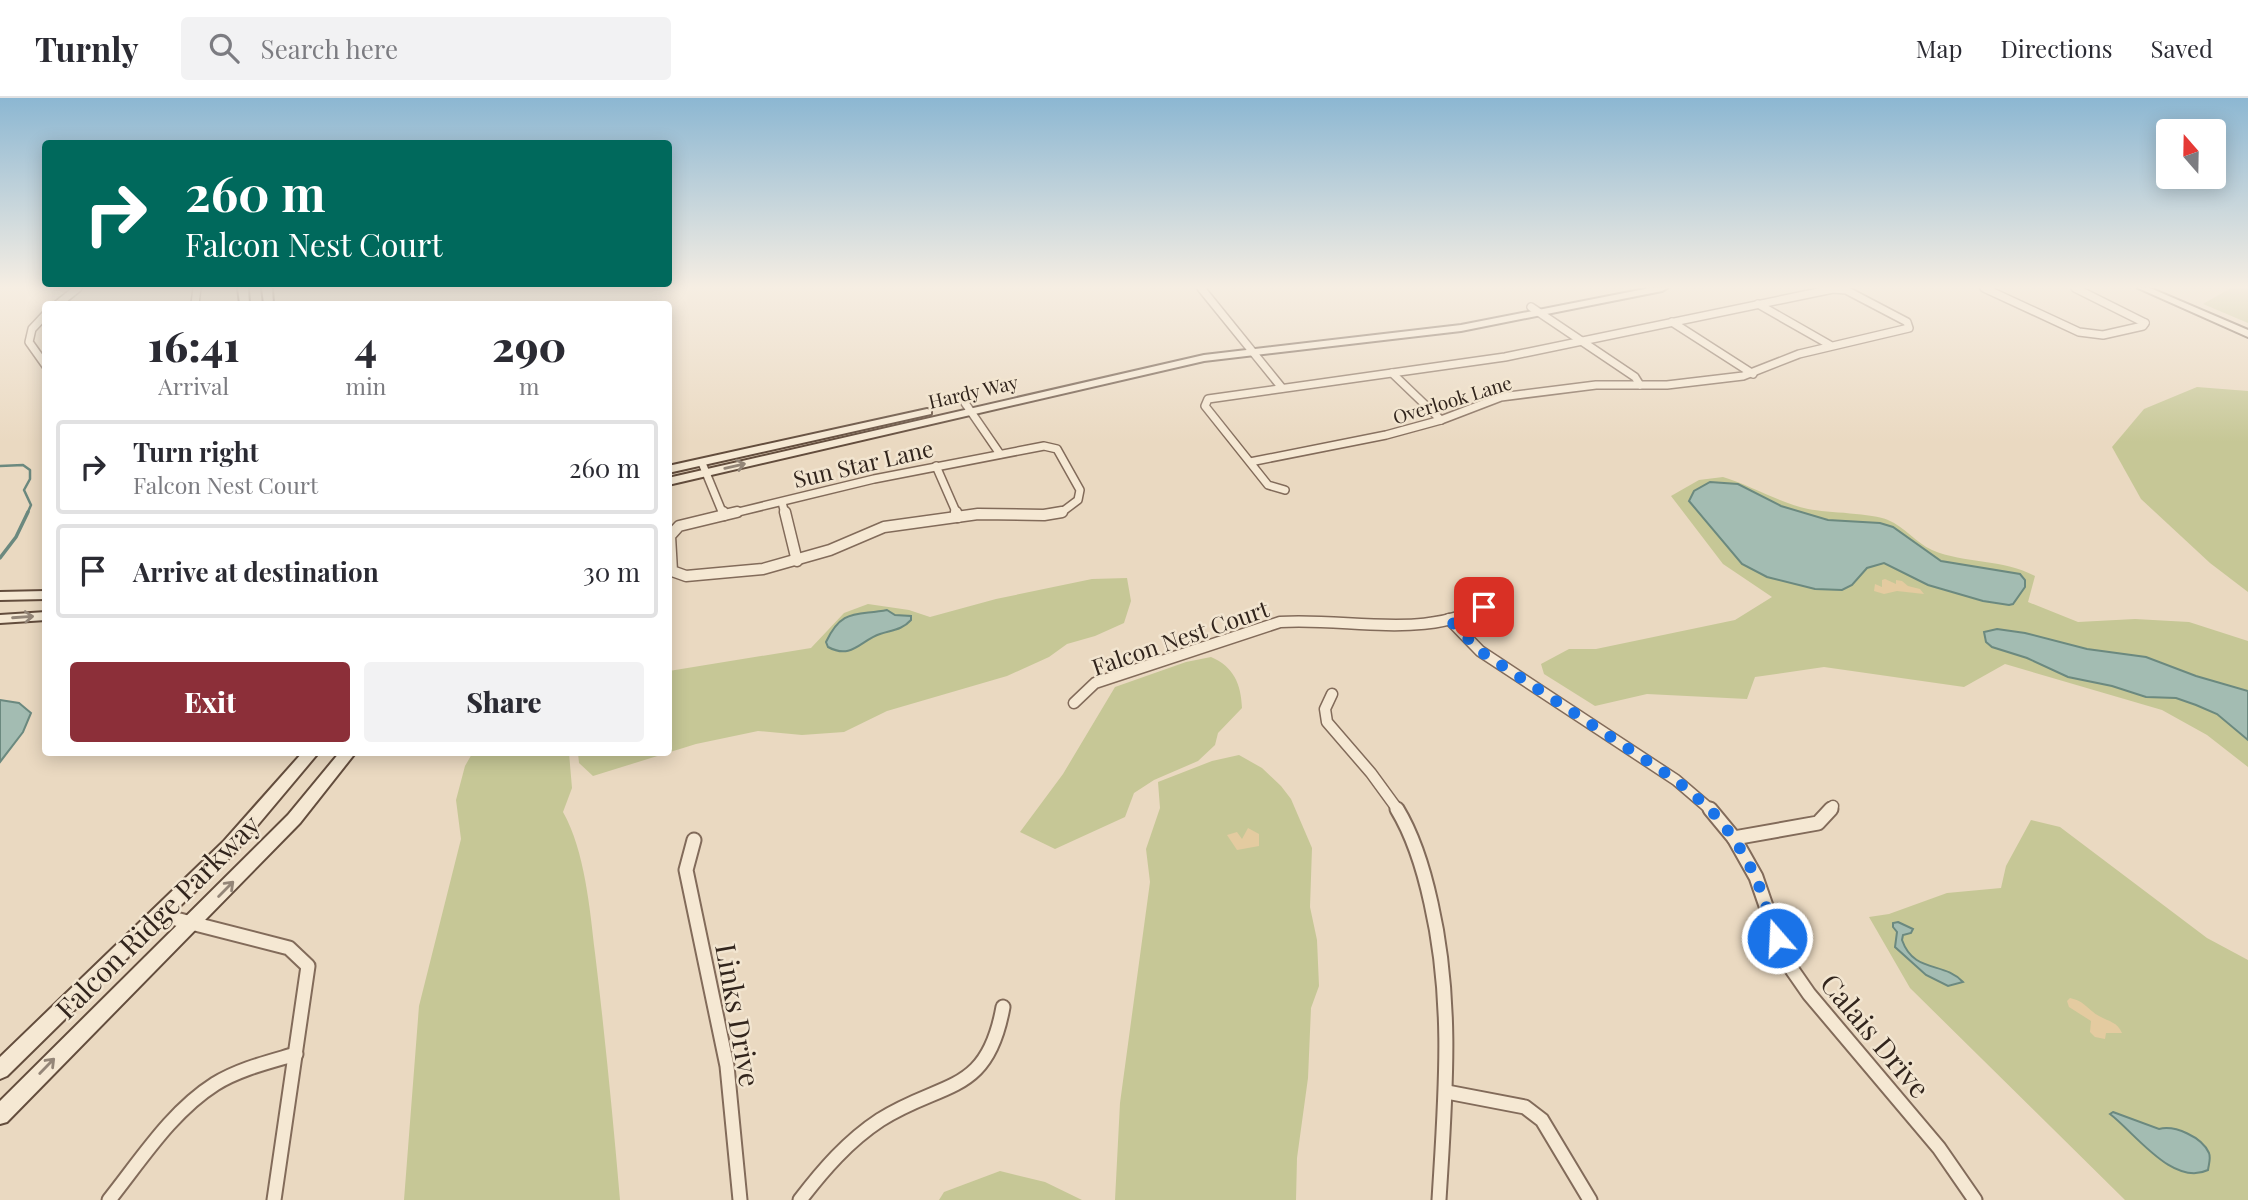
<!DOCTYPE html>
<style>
:root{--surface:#fff;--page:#f2f2f3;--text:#2b2b33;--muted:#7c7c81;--line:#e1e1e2;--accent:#8c2f39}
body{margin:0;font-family:"Playfair Display",serif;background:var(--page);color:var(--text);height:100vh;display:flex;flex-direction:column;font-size:26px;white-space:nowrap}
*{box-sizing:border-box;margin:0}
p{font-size:23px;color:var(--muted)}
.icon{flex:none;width:38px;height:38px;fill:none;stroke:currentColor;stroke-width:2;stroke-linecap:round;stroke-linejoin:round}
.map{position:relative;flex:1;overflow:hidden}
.panel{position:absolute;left:42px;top:203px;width:630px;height:455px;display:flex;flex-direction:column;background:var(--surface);border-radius:7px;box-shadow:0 4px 18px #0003}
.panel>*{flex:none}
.guide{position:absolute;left:42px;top:42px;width:630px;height:147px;border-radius:7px;box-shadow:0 4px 18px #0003;background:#00695c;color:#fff;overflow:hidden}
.needle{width:46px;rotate:340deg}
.controls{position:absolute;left:2156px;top:21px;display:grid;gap:14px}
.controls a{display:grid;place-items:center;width:70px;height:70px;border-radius:7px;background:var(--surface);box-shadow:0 4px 18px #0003;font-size:35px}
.pin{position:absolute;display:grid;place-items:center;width:60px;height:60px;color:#fff;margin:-30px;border-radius:14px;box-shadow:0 4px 10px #0006}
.me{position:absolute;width:77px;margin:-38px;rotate:341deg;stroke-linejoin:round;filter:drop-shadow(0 0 5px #0008)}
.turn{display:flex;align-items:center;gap:24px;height:147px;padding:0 28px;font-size:32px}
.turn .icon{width:91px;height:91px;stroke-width:2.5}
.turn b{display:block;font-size:49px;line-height:60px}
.eta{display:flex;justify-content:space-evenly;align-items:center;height:119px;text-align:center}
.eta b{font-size:42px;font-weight:800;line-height:49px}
.cta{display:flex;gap:14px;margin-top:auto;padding:14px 28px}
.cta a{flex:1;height:80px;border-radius:7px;background:var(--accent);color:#fff;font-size:28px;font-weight:800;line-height:80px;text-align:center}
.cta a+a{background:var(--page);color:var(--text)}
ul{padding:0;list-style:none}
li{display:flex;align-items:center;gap:21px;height:94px;margin:0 14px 10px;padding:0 14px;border:4px solid var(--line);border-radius:7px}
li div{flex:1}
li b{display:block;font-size:26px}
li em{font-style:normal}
header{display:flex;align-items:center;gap:42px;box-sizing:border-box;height:98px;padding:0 35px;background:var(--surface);border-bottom:2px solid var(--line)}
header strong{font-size:33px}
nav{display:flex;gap:38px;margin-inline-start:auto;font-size:24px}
.search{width:490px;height:63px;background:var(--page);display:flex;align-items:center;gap:18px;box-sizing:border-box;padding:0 24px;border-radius:7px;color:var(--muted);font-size:26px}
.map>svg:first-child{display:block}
.green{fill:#c6c796}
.sand{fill:#e4cba0}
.water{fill:#a3bcb2;stroke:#6b897f;stroke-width:2}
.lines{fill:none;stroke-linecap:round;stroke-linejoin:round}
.stream-far1{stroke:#6b897f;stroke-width:2.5}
.stream{stroke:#6b897f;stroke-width:3.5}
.street-far2-casing{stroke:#826b5a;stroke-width:10}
.street-far1-casing{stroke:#826b5a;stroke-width:13}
.street-casing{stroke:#826b5a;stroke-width:17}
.secondary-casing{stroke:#634d3d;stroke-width:4}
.street-far2{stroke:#f5e8d3;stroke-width:7}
.street-far1{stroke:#f5e8d3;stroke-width:10}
.street{stroke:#f5e8d3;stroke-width:13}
.secondary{fill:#f5e8d3;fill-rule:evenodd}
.oneway{stroke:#948678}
.route{stroke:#1a73e8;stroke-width:12;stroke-dasharray:0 21.6}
.labels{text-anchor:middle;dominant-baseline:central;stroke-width:5;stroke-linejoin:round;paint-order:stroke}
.far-street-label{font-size:19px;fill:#32251d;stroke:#f2e5d0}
.street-label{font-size:23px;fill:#32251d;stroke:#f2e5d0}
.near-street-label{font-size:28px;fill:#32251d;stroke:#f2e5d0}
</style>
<header>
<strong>Turnly</strong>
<div class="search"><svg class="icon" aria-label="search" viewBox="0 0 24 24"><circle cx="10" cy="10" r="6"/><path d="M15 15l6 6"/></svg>Search here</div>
<nav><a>Map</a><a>Directions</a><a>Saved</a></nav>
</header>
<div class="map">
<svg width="2248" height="1102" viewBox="0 0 2248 1102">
<rect width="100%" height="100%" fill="#ead9c1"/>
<!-- green -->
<g class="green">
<polygon points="2231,190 2248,190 2248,225 2203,206"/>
<polygon points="2197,289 2248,293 2248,494 2210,465 2141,401 2112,349 2144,311"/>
<path d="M1723,379C1750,387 1782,406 1808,411C1828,415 1873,415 1888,422C1905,429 1916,445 1932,452C1965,466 2004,461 2035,478L2028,504L2078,524L2135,521L2189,524L2248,543V669L2207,637L2162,612L2005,566L1964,589L1824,569L1755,579L1747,601L1647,596L1595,608L1544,576L1541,566L1569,551H1596L1735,522L1772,499L1723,466L1671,398L1699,382Z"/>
<polygon points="1127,480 1131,503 1124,525 1095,538 1067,546 1049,559 1007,578 887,613 844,634 802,637 758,633 696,646 593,678 579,665 578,655 668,654 669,573 811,550 844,515 868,506 909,512 930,519 996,501 1092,481"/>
<path d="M1211,559C1234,569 1241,586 1242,610L1218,635L1215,647L1198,663L1154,682L1134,695L1125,719L1055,751L1020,734L1063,676L1115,589L1186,564Z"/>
<path d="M473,654L569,655L572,690L563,714C585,753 590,812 595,855C605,938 613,1020 620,1102H404L419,908L461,741L456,702L465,668Z"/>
<polygon points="1239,657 1262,670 1281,688 1291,701 1312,750 1310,809 1317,842 1319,888 1311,910 1308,980 1297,1060 1296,1102 1115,1102 1120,1005 1150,784 1146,751 1160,710 1158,684 1212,663"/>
<polygon points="2031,722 2060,729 2207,840 2248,862 2248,1102 2125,1102 1910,890 1869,819 1889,816 1947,795 2001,790 2006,768"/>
<polygon points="1000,1073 1045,1084 1082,1102 939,1102 944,1094"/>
</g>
<!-- sand -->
<g class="sand">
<polygon points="1885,481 1896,486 1896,482 1902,483 1908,488 1920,491 1924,496 1897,493 1884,496 1874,493 1875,486 1882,489 1882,482"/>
<polygon points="1248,730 1259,736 1259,748 1237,752 1227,737 1237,734 1242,741"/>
<path d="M2070,900C2085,903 2088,912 2099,918C2110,924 2117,924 2122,935H2106L2105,941L2095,939L2090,934L2091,923L2069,909L2067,903Z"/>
</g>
<!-- water -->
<g class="water">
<polygon points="1710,384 1738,386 1781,408 1828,422 1880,425 1893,429 1941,463 2020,476 2025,482 2025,489 2013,506 2009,507 1983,503 1928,487 1884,465 1867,470 1852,487 1842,492 1815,491 1767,479 1742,466 1689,403 1694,393"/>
<path d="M887,512L895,517L911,518V522C902,532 892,532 880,536C861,542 852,562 828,549L826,544C842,510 856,518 887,512Z"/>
<polygon points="1997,531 2025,535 2087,551 2146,559 2196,578 2248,593 2248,642 2217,616 2196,607 2176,600 2146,599 2112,588 2068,579 2027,560 1992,549 1986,544 1984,534"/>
<polygon points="0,602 19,605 31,615 23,634 0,664"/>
<path d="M1898,824L1913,831L1911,835L1903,837L1902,842C1914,876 1944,863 1963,884L1948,888L1926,877L1895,849L1897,834L1893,829V825Z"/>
<path d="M2113,1014L2159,1031C2175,1027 2202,1039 2209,1055C2211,1060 2209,1065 2208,1072C2173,1089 2135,1035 2110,1016Z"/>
</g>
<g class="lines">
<!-- stream-far1 -->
<polyline class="stream-far1" points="0,368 23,367 30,372 30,381 24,392 31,407 27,416"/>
<!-- stream -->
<polyline class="stream" points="0,460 16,439 28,414"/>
<!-- street-far2 casing -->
<g class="street-far2-casing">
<g id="street-far2">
<polyline points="1201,190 1282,290"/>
<polyline points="1984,190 2079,234 2103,237 2143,228 2145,225"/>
<polyline points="2075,190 2145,225"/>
<polyline points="58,206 78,190"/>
<polyline points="195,206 197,190"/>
<polyline points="1758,206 1830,247"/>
<polyline points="1531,209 1635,279 1640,287"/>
<polyline points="46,216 32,231 29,244 46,268"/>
<polyline points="1672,224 1753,276"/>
<polyline points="1392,275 1441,322"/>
<polyline points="965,305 1000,356"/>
<polyline points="1250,364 1386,337 1441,322 1501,299 1596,287 1667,287 1743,278 1799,256 1909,230 1907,224 1846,192 1833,191 1505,259 1208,301 1205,308 1268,387 1285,392"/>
<polyline points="702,365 723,416"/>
<polyline points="936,368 957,416"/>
<polyline points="782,404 785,416"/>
<polyline points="730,416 874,381 1044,348 1057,351 1080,392 1078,402 1062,414 1051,416"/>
</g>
</g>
<!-- street-far1 casing -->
<g class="street-far1-casing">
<g id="street-far1">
<polyline points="723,414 724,417"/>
<polyline points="737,414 679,428 670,438 672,473 686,478 763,471 830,452 884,429 978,416 1044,417 1062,414"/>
<polyline points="785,414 797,463"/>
<polyline points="956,414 958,419"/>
<polyline points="1449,521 1480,553 1676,682 1711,712"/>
<polyline points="1332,596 1325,611 1327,624 1371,675 1398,712"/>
<path d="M1074,605L1095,585L1280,524C1352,519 1431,545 1496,501L1495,488"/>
<polyline points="1829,712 1833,708"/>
</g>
</g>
<!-- street casing -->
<g class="street-casing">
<g id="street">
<path d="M1397,711C1414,739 1424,773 1431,805C1454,905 1445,1002 1439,1102"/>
<polyline points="1710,711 1734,740 1756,779 1784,860 1809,896 1939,1050 1975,1102"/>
<polyline points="1734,740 1818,725 1831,711"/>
<polyline points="694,742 686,772 727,968 740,1102"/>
<polyline points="160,817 289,850 308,868 274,1102"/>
<polyline points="1447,994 1525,1009 1542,1022 1590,1102"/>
<path d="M109,1102C141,1062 171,1014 215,986C239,971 269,964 296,956"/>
<path d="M800,1102C823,1072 848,1043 880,1022C943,982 987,998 1003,909"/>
</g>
</g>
<!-- secondary casing -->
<g class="secondary-casing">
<g id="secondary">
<polygon points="238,190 248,190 249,206 240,206"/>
<polygon points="262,190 272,190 273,206 264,206"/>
<polygon points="1650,190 1667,190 1662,193 1461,233 1204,263 668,387 668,380 1204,257 1461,227"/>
<polygon points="2138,190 2150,190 2248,232 2248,239"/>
<polygon points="927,311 931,312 931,316 668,375 668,368"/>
<polygon points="46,493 46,501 0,502 0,494"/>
<polygon points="46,514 46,522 0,525 0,517"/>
<polygon points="303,654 319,654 235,754 7,978 0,981 0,959 223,744"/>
<polygon points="340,654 356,654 300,725 7,1024 0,1026 0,1003 288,717"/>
</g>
</g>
<!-- street-far2 -->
<use href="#street-far2" class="street-far2"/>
<!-- street-far1 -->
<use href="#street-far1" class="street-far1"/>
<!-- street -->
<use href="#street" class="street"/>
<!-- secondary -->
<use href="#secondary" class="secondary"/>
</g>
<!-- one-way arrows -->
<defs><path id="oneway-shaft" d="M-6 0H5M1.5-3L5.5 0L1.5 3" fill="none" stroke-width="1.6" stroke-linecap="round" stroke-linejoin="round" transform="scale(1.75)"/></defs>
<g class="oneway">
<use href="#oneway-shaft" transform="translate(735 368) rotate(-13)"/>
<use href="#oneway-shaft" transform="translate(23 519) rotate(-4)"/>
<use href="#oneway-shaft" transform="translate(226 791) rotate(-45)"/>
<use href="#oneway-shaft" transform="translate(47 968) rotate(-46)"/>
</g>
<!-- sky -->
<linearGradient id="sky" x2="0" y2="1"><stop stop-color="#8cb7d2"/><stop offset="0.55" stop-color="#f6eee3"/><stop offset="1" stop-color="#f6eee3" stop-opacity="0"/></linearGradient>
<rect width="2248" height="344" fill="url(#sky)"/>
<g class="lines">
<!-- route -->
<polyline class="route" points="1484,509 1449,521 1480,553 1676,682 1710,711 1734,740 1756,779 1777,840"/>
</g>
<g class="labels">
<!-- far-street labels -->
<g class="far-street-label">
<text transform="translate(973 293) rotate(-13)">Hardy Way</text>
<text transform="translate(1452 301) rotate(-17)">Overlook Lane</text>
</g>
<!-- street labels -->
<g class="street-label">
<text transform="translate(863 365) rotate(-13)">Sun Star Lane</text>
<text transform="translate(1180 539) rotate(-19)">Falcon Nest Court</text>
</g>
<!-- near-street labels -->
<g class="near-street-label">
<text transform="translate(157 818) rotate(-45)">Falcon Ridge Parkway</text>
<text transform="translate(739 917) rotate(80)">Links Drive</text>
<text transform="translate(1876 937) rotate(50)">Calais Drive</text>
</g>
</g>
</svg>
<div class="controls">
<a><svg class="needle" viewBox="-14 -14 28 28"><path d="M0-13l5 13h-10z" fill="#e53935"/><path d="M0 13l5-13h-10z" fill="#7c7c81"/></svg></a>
</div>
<div class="pin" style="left:1484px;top:509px;background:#d93025"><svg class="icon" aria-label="arrive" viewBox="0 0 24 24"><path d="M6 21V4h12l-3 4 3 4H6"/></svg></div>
<svg class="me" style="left:1777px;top:840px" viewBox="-20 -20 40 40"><circle r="17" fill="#1a73e8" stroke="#fff" stroke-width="3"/><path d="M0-11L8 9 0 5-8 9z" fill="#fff"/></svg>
<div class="guide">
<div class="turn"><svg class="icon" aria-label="right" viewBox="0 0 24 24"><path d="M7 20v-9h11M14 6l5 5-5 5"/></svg><div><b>260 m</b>Falcon Nest Court</div></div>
</div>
<section class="panel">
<div class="eta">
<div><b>16:41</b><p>Arrival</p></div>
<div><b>4</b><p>min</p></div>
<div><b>290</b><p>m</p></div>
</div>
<ul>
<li><svg class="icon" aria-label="right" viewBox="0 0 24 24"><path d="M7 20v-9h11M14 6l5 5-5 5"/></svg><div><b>Turn right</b><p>Falcon Nest Court</p></div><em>260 m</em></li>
<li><svg class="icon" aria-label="arrive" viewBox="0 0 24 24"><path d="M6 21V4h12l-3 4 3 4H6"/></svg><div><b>Arrive at destination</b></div><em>30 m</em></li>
</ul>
<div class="cta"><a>Exit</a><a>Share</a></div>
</section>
</div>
